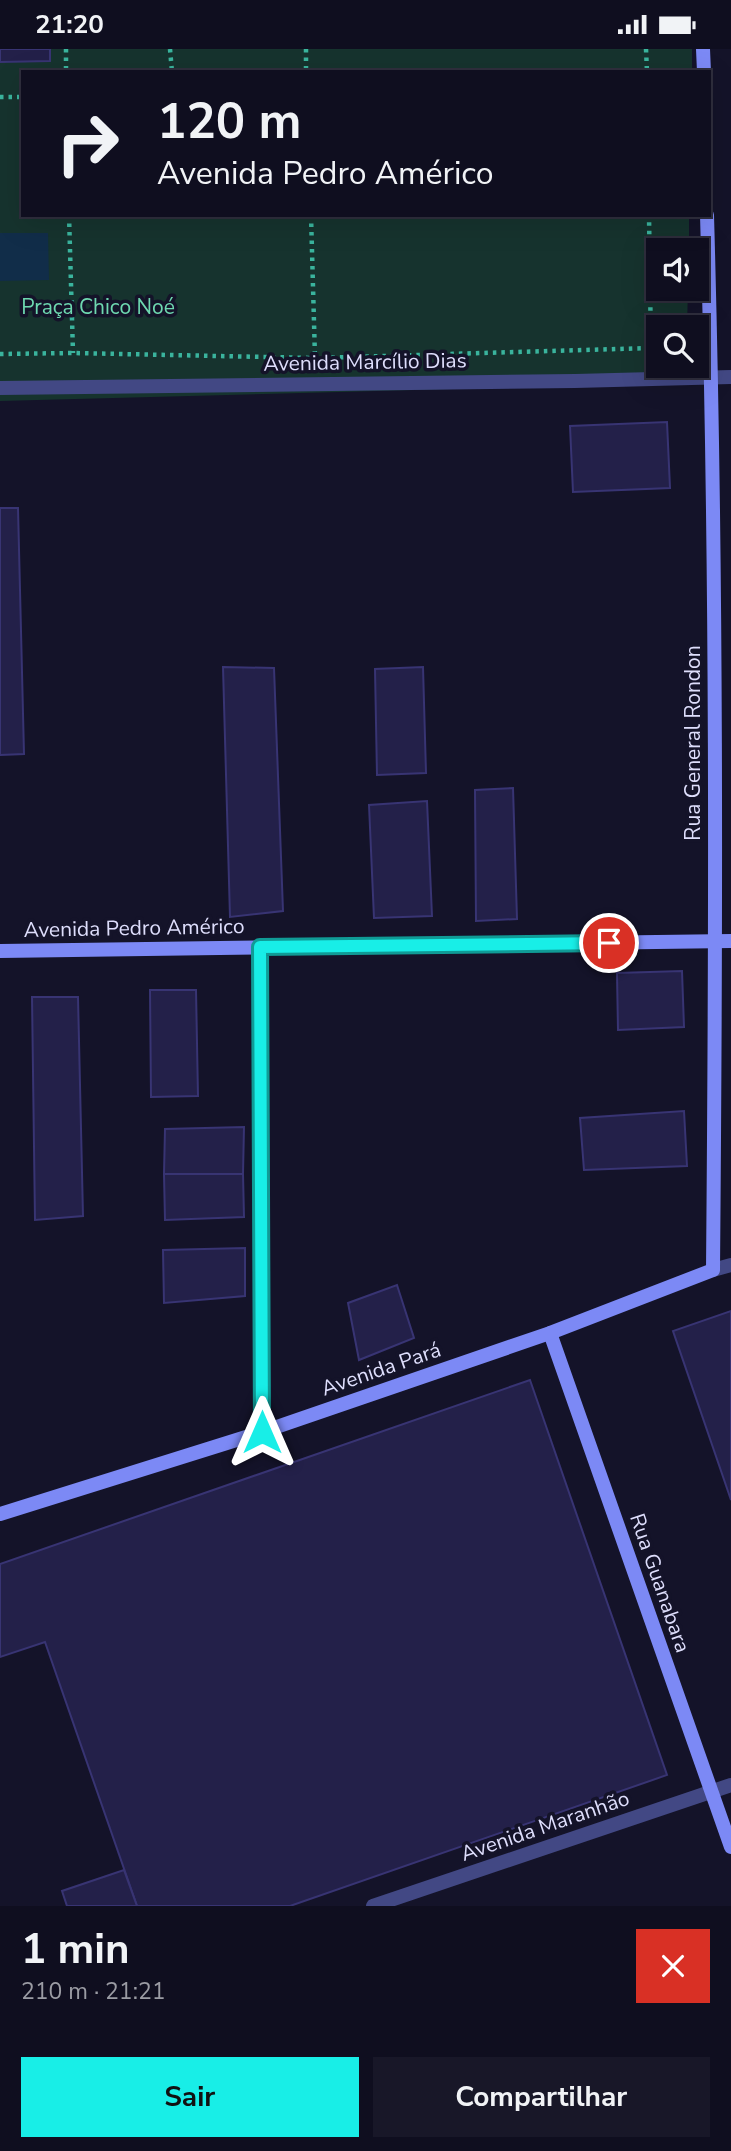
<!DOCTYPE html>
<html lang="pt">
<meta charset="utf-8">
<style>
:root{--surface:#0f0e1f;--page:#181728;--text:#f1f3f6;--muted:#9b9ca4;--line:#2f2e3d;--accent:#18eee7}
body{margin:0;font-family:"Nunito Sans",sans-serif;background:var(--page);color:var(--text);height:100vh;display:flex;flex-direction:column;font-size:26px;white-space:nowrap}
*{box-sizing:border-box;margin:0}
p{font-size:23px;color:var(--muted)}
.icon{flex:none;width:38px;height:38px;fill:none;stroke:currentColor;stroke-width:2;stroke-linecap:round;stroke-linejoin:round}
.map{position:relative;height:1857px;overflow:hidden}
.drawer{display:flex;flex-direction:column;background:var(--surface);flex:1}
.drawer>*{flex:none}
.banner{position:absolute;left:21px;top:21px;width:690px;height:147px;border-radius:0px;box-shadow:0 7px 28px #0002,0 0 0 2px var(--line);background:#0f0e1f;color:var(--text);overflow:hidden}
.buttons{position:absolute;left:646px;top:189px;display:grid;gap:14px}
.buttons a{display:grid;place-items:center;width:63px;height:63px;border-radius:0px;background:var(--surface);box-shadow:0 7px 28px #0002,0 0 0 2px var(--line);font-size:35px}
.pin{position:absolute;display:grid;place-items:center;width:60px;height:60px;color:#fff;margin:-30px;border:4px solid #fff;border-radius:50%;box-shadow:0 2px 7px #0007}
.me{position:absolute;width:77px;margin:-38px;rotate:0deg;stroke-linejoin:round;filter:drop-shadow(0 0 5px #0008)}
.turn{display:flex;align-items:center;gap:24px;height:147px;padding:0 21px;font-size:32px}
.turn .icon{width:91px;height:91px;stroke-width:2.5}
.turn b{display:block;font-size:49px;line-height:60px}
.round{display:grid;place-items:center;flex:none;width:74px;height:74px;border-radius:0px;background:var(--page)}
.head{display:flex;align-items:center;justify-content:space-between;height:119px;padding:0 21px}
h1{font-size:42px;font-weight:700;line-height:52px}
.button{display:flex;gap:14px;margin-top:auto;padding:14px 21px}
.button a{flex:1;height:80px;border-radius:0px;background:var(--accent);color:#111;font-size:28px;font-weight:700;line-height:80px;text-align:center}
.button a+a{background:var(--page);color:var(--text)}
.status{display:flex;justify-content:space-between;align-items:center;height:49px;padding:0 35px;background:var(--surface);direction:ltr}
.status svg{height:19px;fill:currentColor}
.map>svg:first-child{display:block}
.green{fill:#16332e}
.water{fill:#112d49}
.building{fill:#232049;stroke:#383473;stroke-width:2}
.lines{fill:none;stroke-linecap:round;stroke-linejoin:round}
.path{stroke:#3ab49d;stroke-width:4.5;stroke-dasharray:3.5 5;stroke-linecap:butt}
.street{stroke:#424884;stroke-width:14}
.secondary{stroke:#7c89f5;stroke-width:14}
.route-casing{stroke:#109b96;stroke-width:18}
.route{stroke:#18eee7;stroke-width:12}
.labels{text-anchor:middle;dominant-baseline:central;stroke-width:7;stroke-linejoin:round;paint-order:stroke}
.park-label{font-size:21px;fill:#6ed8b0;stroke:#141329}
.street-label{font-size:21px;fill:#dedefc;stroke:#141329}
</style>
<div class="status"><b>21:20</b><svg viewBox="0 0 49 12"><path d="M0 12V9h3v3zM5 12V6h3v6zM10 12V3h3v9zM15 12V0h3v12zM26 1h20v11H26zM47 4h2v5h-2z"/></svg></div>
<div class="map">
<svg width="731" height="1857" viewBox="0 0 731 1857">
<rect width="100%" height="100%" fill="#141329"/>
<!-- green -->
<polygon class="green" points="0,0 692,0 692,23 23,23 23,166 689,166 689,201 658,201 658,240 688,240 687,278 658,278 658,317 687,317 686,334 0,352"/>
<!-- water -->
<polygon class="water" points="0,184 48,184 49,231 0,232"/>
<!-- building -->
<g class="building">
<polygon points="0,0 50,0 50,12 0,13"/>
<polygon points="667,373 670,439 573,443 570,377"/>
<polygon points="0,459 18,459 24,705 0,706"/>
<polygon points="223,618 274,619 283,862 230,868"/>
<polygon points="423,618 426,724 377,726 375,620"/>
<polygon points="513,739 517,870 476,872 475,741"/>
<polygon points="427,752 432,867 374,869 369,756"/>
<polygon points="682,922 684,978 618,981 617,924"/>
<polygon points="150,941 196,941 198,1047 151,1048"/>
<polygon points="32,948 78,948 83,1167 35,1171"/>
<polygon points="684,1062 687,1117 584,1121 580,1069"/>
<polygon points="244,1078 243,1125 164,1125 165,1080"/>
<polygon points="164,1125 243,1125 244,1168 165,1171"/>
<polygon points="245,1199 245,1247 164,1254 163,1201"/>
<polygon points="397,1236 414,1289 359,1311 348,1254"/>
<polygon points="731,1262 731,1451 673,1282"/>
<polygon points="530,1331 667,1726 290,1857 137,1857 45,1593 0,1608 0,1515"/>
<polygon points="124,1821 137,1857 67,1857 62,1842"/>
</g>
<g class="lines">
<!-- path -->
<g class="path">
<polyline points="66,0 66,23"/>
<polyline points="170,0 172,23"/>
<polyline points="306,0 306,23"/>
<polyline points="646,0 647,23"/>
<polyline points="0,48 23,48"/>
<polyline points="69,166 73,304"/>
<polyline points="311,166 315,309"/>
<polyline points="0,305 73,304 315,309 651,299 649,166"/>
</g>
<!-- street -->
<g class="street">
<polyline points="0,339 575,332 731,328"/>
<polyline points="260,898 262,1383"/>
<polyline points="713,1221 731,1216"/>
<polyline points="373,1857 731,1736"/>
</g>
<!-- secondary -->
<g class="secondary">
<polyline points="703,0 704,23"/>
<polyline points="0,902 731,892"/>
<polyline points="550,1284 731,1798"/>
<path d="M0,1465L262,1383L550,1284L713,1221C716,870 717,518 707,166"/>
</g>
</g>
<g class="lines">
<!-- route casing -->
<g class="route-casing">
<polyline id="route" points="262,1383 260,898 609,894"/>
</g>
<!-- route -->
<use href="#route" class="route"/>
</g>
<g class="labels">
<!-- park labels -->
<g class="park-label">
<text x="98" y="258">Praça Chico Noé</text>
</g>
<!-- street labels -->
<g class="street-label">
<text transform="translate(365 313) rotate(-1)">Avenida Marcílio Dias</text>
<text transform="translate(693 694) rotate(-90)">Rua General Rondon</text>
<text transform="translate(134 879) rotate(-1)">Avenida Pedro Américo</text>
<text transform="translate(381 1320) rotate(-19)">Avenida Pará</text>
<text transform="translate(660 1534) rotate(71)">Rua Guanabara</text>
<text transform="translate(545 1777) rotate(-19)">Avenida Maranhão</text>
</g>
</g>
</svg>
<div class="buttons">
<a><svg class="icon" aria-label="sound" viewBox="0 0 24 24"><path d="M4 9h4l5-4v14l-5-4H4zM17 9q2 3 0 6"/></svg></a>
<a><svg class="icon" aria-label="search" viewBox="0 0 24 24"><circle cx="10" cy="10" r="6"/><path d="M15 15l6 6"/></svg></a>
</div>
<div class="pin" style="left:609px;top:894px;background:#d93025"><svg class="icon" aria-label="arrive" viewBox="0 0 24 24"><path d="M6 21V4h12l-3 4 3 4H6"/></svg></div>
<svg class="me" style="left:262px;top:1383px" viewBox="-20 -20 40 40"><path d="M0-17L14 15 0 8-14 15z" fill="#18eee7" stroke="#fff" stroke-width="4"/></svg>
<div class="banner">
<div class="turn"><svg class="icon" aria-label="right" viewBox="0 0 24 24"><path d="M7 20v-9h11M14 6l5 5-5 5"/></svg><div><b>120 m</b>Avenida Pedro Américo</div></div>
</div>
</div>
<section class="drawer">
<div class="head"><div><h1>1 min</h1><p>210 m · 21:21</p></div><a class="round" style="background:#d93025;color:#fff"><svg class="icon" aria-label="close" viewBox="0 0 24 24"><path d="M6 6l12 12M18 6L6 18"/></svg></a></div>
<div class="button"><a>Sair</a><a>Compartilhar</a></div>
</section>
